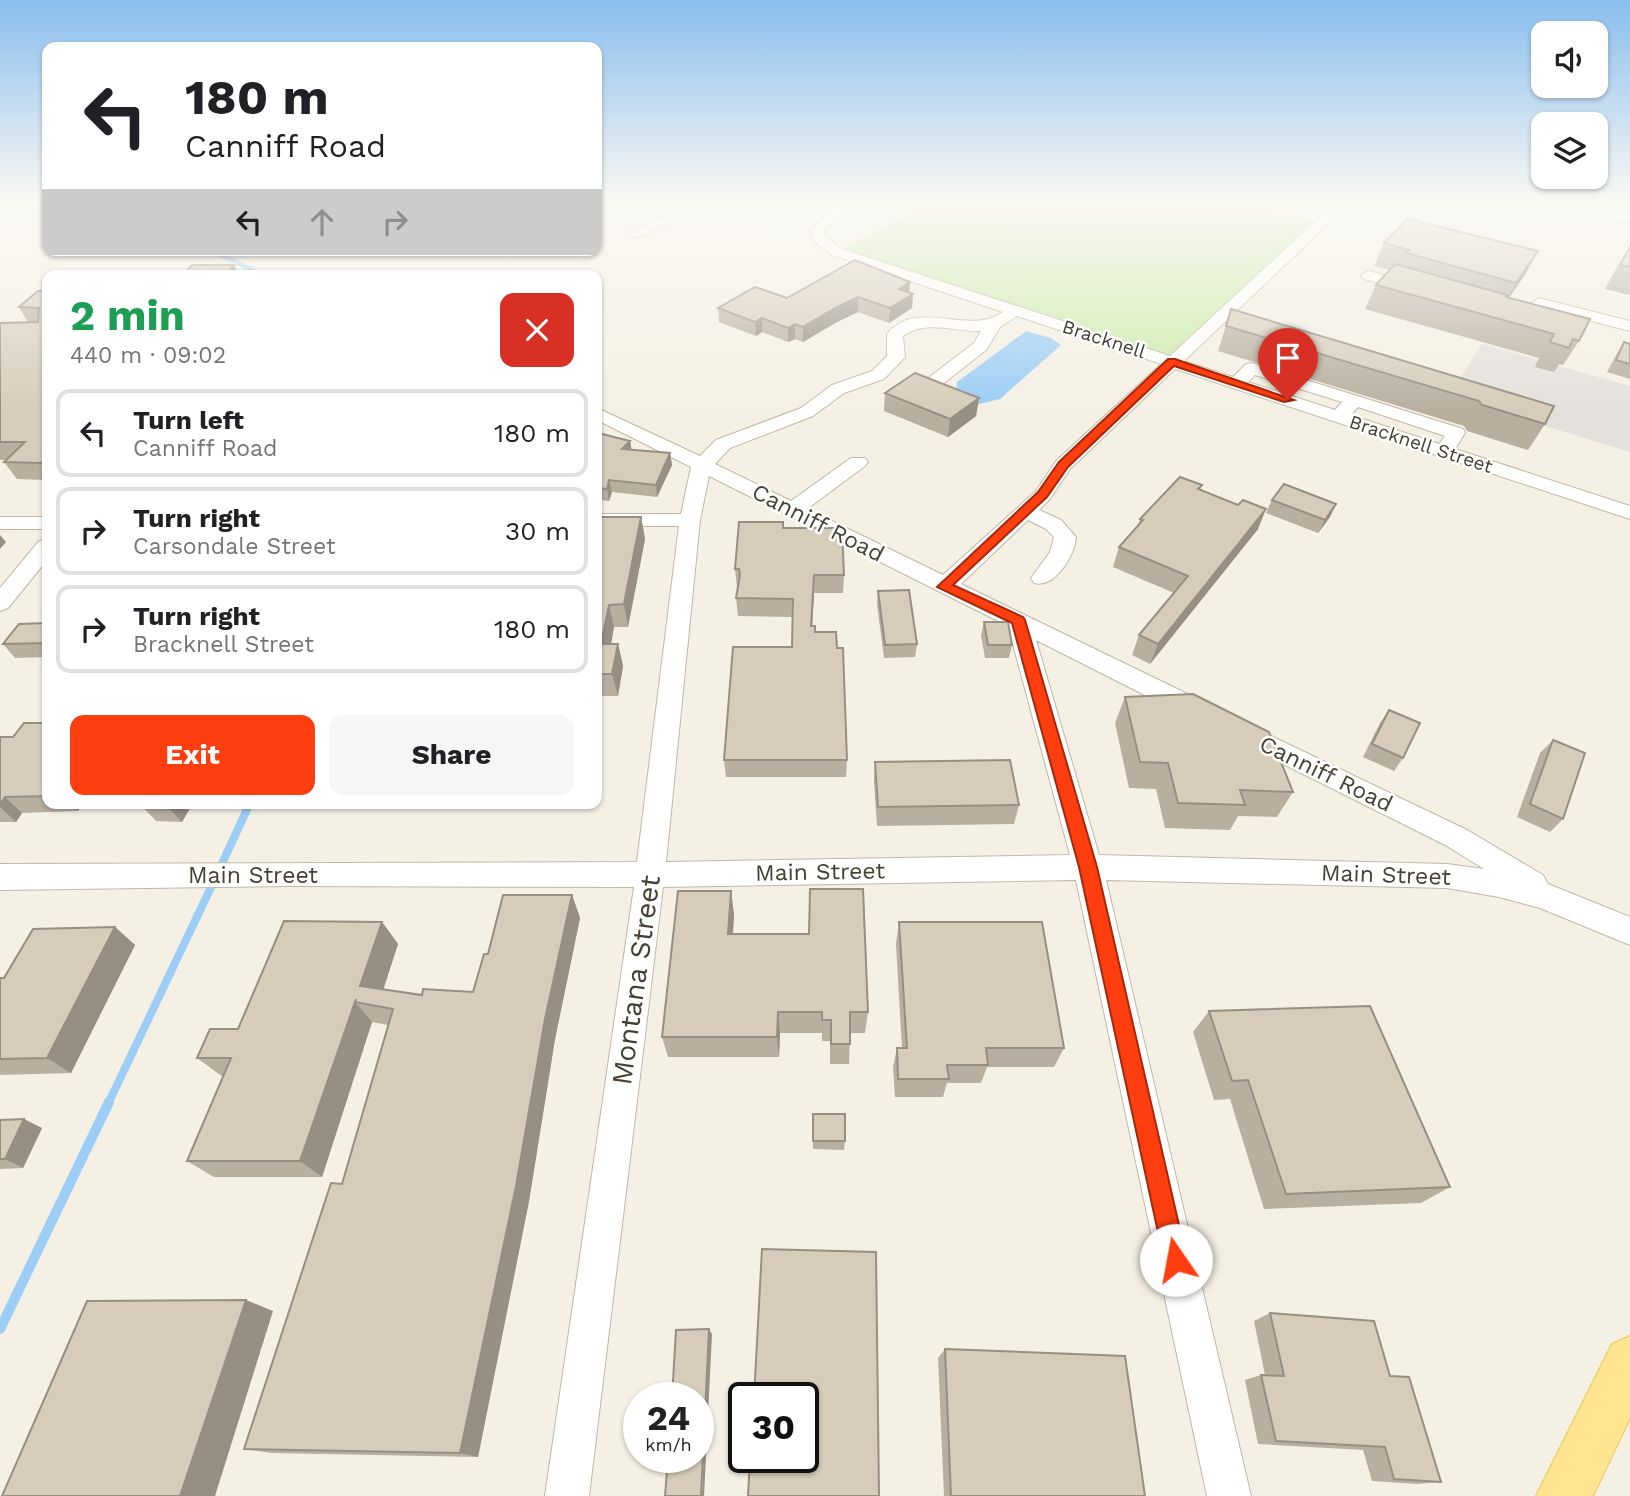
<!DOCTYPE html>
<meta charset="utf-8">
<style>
:root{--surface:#fff;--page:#f6f6f6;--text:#202124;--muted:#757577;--line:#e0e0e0;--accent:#ff3e10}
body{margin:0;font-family:"Work Sans",sans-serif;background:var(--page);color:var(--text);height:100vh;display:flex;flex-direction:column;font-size:26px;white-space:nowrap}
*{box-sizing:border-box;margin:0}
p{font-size:23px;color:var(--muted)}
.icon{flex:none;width:38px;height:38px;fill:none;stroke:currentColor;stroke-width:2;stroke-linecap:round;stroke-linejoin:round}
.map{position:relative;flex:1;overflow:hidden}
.panel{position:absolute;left:42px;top:270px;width:560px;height:539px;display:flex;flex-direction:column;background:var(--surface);border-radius:14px;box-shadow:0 2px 5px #0004}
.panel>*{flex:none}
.top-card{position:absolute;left:42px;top:42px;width:560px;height:214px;border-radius:14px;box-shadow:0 2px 5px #0004;background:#fff;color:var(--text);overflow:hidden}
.controls{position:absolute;left:1531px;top:21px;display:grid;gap:14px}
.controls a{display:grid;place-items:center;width:77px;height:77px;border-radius:14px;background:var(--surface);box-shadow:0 2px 5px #0004;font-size:35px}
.speed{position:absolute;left:623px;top:1382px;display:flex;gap:14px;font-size:35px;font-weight:700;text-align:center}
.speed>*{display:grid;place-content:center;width:91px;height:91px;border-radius:50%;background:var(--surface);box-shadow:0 2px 5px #0004;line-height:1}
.speed small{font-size:18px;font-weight:400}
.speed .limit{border:4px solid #111;border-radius:10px;background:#fff;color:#111}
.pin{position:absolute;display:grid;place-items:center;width:60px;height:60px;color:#fff;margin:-72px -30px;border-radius:50% 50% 50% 0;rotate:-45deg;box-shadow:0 0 7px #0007}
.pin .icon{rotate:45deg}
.me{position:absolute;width:77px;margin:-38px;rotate:348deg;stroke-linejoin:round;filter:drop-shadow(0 0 5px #0008)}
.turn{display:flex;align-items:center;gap:24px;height:147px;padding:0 28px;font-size:32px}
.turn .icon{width:91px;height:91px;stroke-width:2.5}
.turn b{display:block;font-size:49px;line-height:60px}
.lanes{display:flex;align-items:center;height:66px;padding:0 28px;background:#0003;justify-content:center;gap:35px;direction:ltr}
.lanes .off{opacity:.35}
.round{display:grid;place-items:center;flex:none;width:74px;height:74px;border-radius:14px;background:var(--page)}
.summary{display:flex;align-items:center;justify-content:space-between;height:119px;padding:0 28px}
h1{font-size:42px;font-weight:700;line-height:52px;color:#1e9e55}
.action{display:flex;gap:14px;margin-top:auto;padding:14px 28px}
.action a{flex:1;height:80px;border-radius:14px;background:var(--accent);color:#fff;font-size:28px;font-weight:700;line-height:80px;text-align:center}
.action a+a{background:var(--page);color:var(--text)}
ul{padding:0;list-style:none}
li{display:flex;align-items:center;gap:21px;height:88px;margin:0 14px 10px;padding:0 14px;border:4px solid var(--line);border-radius:14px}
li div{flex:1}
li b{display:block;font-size:26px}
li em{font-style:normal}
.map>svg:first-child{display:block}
.green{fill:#cbebaa}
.parking{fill:#e4e1dd}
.water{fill:#9bcdf6}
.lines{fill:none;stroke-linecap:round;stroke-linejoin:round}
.stream-far2{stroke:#9bcdf6;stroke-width:4.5}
.stream-far1{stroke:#9bcdf6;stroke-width:8}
.stream{stroke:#9bcdf6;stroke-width:10}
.minor-casing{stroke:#c0b8a6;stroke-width:2}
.major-casing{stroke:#edc759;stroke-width:2}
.minor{fill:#fff;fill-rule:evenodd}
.major{fill:#ffe592;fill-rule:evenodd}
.wall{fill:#b8af9f}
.shaded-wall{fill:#968f82}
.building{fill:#d6ccb9;stroke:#968f82;stroke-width:2}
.route{fill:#ff3e10;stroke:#a6280a;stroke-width:2}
.labels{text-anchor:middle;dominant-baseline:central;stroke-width:5;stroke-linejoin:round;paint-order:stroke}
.far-street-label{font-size:19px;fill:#464034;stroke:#fff}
.street-label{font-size:23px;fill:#464034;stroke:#fff}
.near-street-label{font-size:28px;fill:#464034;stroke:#fff}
</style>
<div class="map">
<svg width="1630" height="1496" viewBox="0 0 1630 1496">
<rect width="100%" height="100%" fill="#f4f0e4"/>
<!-- green -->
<polygon class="green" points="929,202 1240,202 1315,221 1168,357 842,250"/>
<!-- parking -->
<polygon class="parking" points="1482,344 1630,386 1630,452 1454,398 1454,387"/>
<!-- water -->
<polygon class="water" points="1026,331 1051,338 1061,345 1000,399 971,406 956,394 957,382"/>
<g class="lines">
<!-- stream-far2 -->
<polyline class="stream-far2" points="212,250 262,275"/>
<!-- stream-far1 -->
<g class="stream-far1">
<polyline points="219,870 250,803"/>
<polyline points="108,1104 214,881"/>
</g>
<!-- stream -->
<polyline class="stream" points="0,1329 109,1102"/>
<!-- minor casing -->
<g class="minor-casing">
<g id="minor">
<polygon points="0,202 42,202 45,205 38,209 0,209"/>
<polygon points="695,202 713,202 641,236 636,237 629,233"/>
<path d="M816,202H836L848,208L824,232L827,238L842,249L1170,356L1336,202H1351L1184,361L1233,377L1246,364L1252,363L1463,429L1465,433L1455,449L1630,506V519L1175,369L1070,469L1050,499L1039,510L1061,520L1076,537C1075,555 1055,589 1034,583L1031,578L1050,552L1054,537L1046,529L1028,520L961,584L1206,703L1210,710L1206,717L1197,719L1188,717L1036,640L1099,855L1447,864L1484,869L1447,846L1235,740L1231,733L1235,726L1244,723L1467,830L1543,875L1548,884L1630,917V945L1540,908L1499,897L1447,888L1106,880L1251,1496H1207L1076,880L663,887L589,1496H545L634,887L287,886L0,890V864L637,862L679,526H597V514H681L691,467L597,420V408L700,456L716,440L801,408L832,385L872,371L887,356V334C917,297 969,337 1003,312L832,255L816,243L810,231L832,209ZM1017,316L1161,364L1056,461L1036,491L943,575L807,509L865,466L868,462L865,458H851L791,501L715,464L730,448L813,416L844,393L884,379L905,357L903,336C927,319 954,332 981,331L974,343L923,382L920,386L929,391L935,390L986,350L1000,327ZM1255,375L1342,402L1335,410L1248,382ZM1358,407L1445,436L1439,444L1351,415ZM709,476L1008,626L1070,855L666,862L700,520Z"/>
<polygon points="1545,202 1570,202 1630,215 1630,223 1547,205"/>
<polygon points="1369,271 1419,285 1422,288 1414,293 1364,279 1361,276 1364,273"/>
<polygon points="1539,298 1630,321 1630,331 1542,308 1519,323 1499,317 1497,314 1505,309 1516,312"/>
<rect x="0" y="517" width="47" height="12"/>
<polygon points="47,539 47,560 8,608 0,611 0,588 39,541"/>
</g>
</g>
<!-- major casing -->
<g class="major-casing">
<polygon id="major" points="1630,1336 1630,1418 1593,1496 1536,1496 1612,1344"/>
</g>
<!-- minor -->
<use href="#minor" class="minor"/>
<!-- major -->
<use href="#major" class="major"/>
</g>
<!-- wall -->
<g class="wall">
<polygon points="1610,202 1630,202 1630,206"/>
<polygon points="1384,243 1526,273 1509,298 1579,341 1563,365 1559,364 1554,372 1535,367 1539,358 1365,309 1376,285 1390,270 1374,266"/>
<polygon points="1630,247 1630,295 1605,289 1616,269"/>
<polygon points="910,282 909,292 913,294 912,308 889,323 858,312 835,323 803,342 795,339 788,342 762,332 756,336 719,322 718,308"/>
<polygon points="47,291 47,480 17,479 4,462 6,460 0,460 0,323 28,322 19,307"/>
<polygon points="1231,309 1545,424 1528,450 1467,431 1464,426 1218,351"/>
<polygon points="1624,342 1630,344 1630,379 1607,372 1616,355"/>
<polygon points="885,393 979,398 976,416 948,437 884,411"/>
<polygon points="597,440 630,441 631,450 670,453 672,465 657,497 612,492 609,501 597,500"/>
<polygon points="1202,485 1200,490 1258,529 1150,664 1132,655 1139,635 1174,593 1113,567 1119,547 1138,526 1140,519"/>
<polygon points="1272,500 1330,517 1318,533 1266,513"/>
<polygon points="597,517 641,517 645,539 628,627 614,627 611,644 618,644 623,666 618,696 597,696"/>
<polygon points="783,528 844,575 843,593 814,593 812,626 815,632 837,648 847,760 846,777 726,777 724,760 792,647 792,617 738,616 736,598 738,587 737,587 735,569"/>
<polygon points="878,591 917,644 915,657 884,658 877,604"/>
<polygon points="984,622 1012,645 1009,658 985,658 981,635"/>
<polygon points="47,623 47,657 15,658 3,644"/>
<polygon points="1125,697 1293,792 1277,817 1238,816 1230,830 1165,828 1156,789 1129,788 1115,723"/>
<polygon points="1389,710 1403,758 1394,771 1363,757 1380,723"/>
<polygon points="47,723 47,803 82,803 78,811 22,813 16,822 0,822 0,737 13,737"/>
<polygon points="1553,740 1563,819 1550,832 1517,817 1540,753"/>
<polygon points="875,762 1019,805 1014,824 877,826 874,781"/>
<polygon points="144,803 193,803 182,822 156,821 142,806"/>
<polygon points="354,803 442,803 441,805 356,806"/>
<polygon points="731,891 734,915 733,934 868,1012 865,1033 850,1033 849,1064 830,1064 830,1041 822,1041 822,1033 780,1033 779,1057 668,1057 662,1037"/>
<polygon points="572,895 580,918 555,1039 529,1201 478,1457 272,1453 244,1449 342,1184 388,1025 372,1022 322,1177 214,1177 187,1161 223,1077 197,1058 238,1029 382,922 398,944 383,989 422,995 473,992 488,954"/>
<polygon points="899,922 1064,1048 1054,1067 987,1067 981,1083 947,1083 943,1097 895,1097 893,1067 897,1048 902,1048 896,944"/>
<polygon points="115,927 135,945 71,1073 0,1075 0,978 4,978"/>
<polygon points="1209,1011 1450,1187 1421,1203 1264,1209 1230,1099 1214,1100 1193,1032"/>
<polygon points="813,1114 845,1141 844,1150 813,1149"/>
<polygon points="0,1120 42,1128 23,1168 0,1169"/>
<polygon points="1270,1313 1390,1376 1441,1482 1417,1484 1372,1481 1363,1450 1258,1444 1245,1380 1261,1375 1265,1375 1254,1321"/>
<polygon points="945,1349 1145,1496 944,1496 938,1358"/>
</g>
<!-- shaded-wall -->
<g class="shaded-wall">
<polygon points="1538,251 1526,273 1503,306 1516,283"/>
<polygon points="234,265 238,275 225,275"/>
<polygon points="910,282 909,296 899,289"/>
<polygon points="913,294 912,308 889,323 890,308"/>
<polygon points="858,297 858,312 835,323 803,342 803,327 835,308"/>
<polygon points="762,318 762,332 756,336 755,322"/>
<polygon points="795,324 795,339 788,342 788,328"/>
<polygon points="979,398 976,416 948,437 950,419"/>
<polygon points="630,441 632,452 622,449"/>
<polygon points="670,453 672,465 657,497 656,485"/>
<polygon points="47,457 47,471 41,463"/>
<polygon points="609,480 612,492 609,501 607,489"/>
<polygon points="1336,504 1330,517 1318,533 1325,520"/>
<polygon points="1266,509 1258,529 1150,664 1158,644"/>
<polygon points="641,517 645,539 628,627 624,604"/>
<polygon points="0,535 6,542 0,549"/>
<polygon points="814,575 814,593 811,644 811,626"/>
<polygon points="609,605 614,627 607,666 601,644"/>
<polygon points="618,644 623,666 618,696 612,674"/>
<polygon points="5,797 22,813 16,822 0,807 0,805"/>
<polygon points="70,803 82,803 78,811"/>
<polygon points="170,803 193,803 182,822 168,807"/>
<polygon points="731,891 734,915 731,957 728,934"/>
<polygon points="572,895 580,918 555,1039 529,1201 478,1457 460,1453 545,1019"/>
<polygon points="382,922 398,944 378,1006 360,986"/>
<polygon points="115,927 135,945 71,1073 47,1058"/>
<polygon points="355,1002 372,1022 322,1177 300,1161"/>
<polygon points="778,1012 780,1033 779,1057 777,1037"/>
<polygon points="24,1119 42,1128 23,1168 5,1159"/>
<polygon points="246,1300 273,1311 215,1496 180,1496"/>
<polygon points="709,1329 712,1334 704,1496 702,1496"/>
</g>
<!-- building -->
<g class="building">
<polygon points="1407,219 1538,251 1516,283 1406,253 1409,250 1384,243"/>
<polygon points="1630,247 1630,267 1620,265"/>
<polygon points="855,260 910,282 899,289 913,294 890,308 858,297 835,308 803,327 795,324 788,328 762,318 755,322 718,308 755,287 787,298"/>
<polygon points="1395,264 1507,295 1506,297 1590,319 1579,341 1573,339 1569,348 1550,342 1554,334 1376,285"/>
<polygon points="192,265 234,265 225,275 183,275"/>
<polygon points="38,291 47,291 47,457 41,463 4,462 25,442 0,442 0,323 38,322 39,308 19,307"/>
<polygon points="1231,309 1554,406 1545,424 1482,405 1479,401 1226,326"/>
<polygon points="1624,342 1630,344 1630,364 1616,360"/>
<polygon points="915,373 979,398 950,419 885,393"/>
<polygon points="602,434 630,441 622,449 670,453 656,485 609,480 607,489 597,488 597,440"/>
<polygon points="1180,477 1202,485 1198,489 1238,505 1243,500 1266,509 1158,644 1139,635 1188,576 1119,547 1143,520 1140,519"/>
<polygon points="1284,484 1336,504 1325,520 1272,500"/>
<polygon points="597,517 641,517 624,604 609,605 601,644 618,644 612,674 597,674"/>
<polygon points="739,522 783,522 783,528 842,528 844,575 814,575 811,626 815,626 815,632 836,632 837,648 843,648 847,760 724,760 733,647 792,647 793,599 736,598 740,575 739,569 735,569"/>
<polygon points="909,590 917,644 885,645 878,591"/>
<polygon points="984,622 1008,622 1012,645 988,645"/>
<polygon points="47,623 47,643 3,644 19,624"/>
<polygon points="1193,694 1269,732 1293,792 1240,790 1245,805 1178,803 1168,763 1140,762 1125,697"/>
<polygon points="1389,710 1420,723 1403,758 1372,744"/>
<polygon points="24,723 47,723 47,796 5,797 0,805 0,737 13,737"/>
<polygon points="1553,740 1585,753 1563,819 1530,804"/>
<polygon points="1010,760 1019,805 878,807 875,762"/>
<polygon points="144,803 170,803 168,807 142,806"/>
<polygon points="810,889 863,889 868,1012 850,1012 850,1044 831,1044 831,1020 822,1020 822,1012 778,1012 777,1037 662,1037 678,891 731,891 728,934 809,934"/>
<polygon points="503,895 572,895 545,1019 516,1186 460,1453 244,1449 331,1183 342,1184 393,1009 355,1002 356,999 300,1161 187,1161 231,1058 197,1058 210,1029 238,1029 284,921 382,922 360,986 422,995 423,989 473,992 484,954 488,954"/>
<polygon points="899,922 1042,922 1064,1048 986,1048 988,1065 947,1065 949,1079 898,1079 897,1048 907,1048"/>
<polygon points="115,927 47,1058 0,1059 0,978 4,978 33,929"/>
<polygon points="1370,1006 1450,1187 1286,1194 1248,1080 1232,1081 1209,1011"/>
<rect x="813" y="1114" width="32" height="27"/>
<polygon points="24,1119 5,1159 0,1159 0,1120"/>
<polygon points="762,1249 876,1252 879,1496 748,1496 750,1458 803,1458 803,1398 754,1398"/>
<polygon points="246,1300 180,1496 2,1496 87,1301"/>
<polygon points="1270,1313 1374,1321 1390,1376 1409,1377 1441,1482 1394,1479 1385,1447 1276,1441 1261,1375 1284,1376"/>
<polygon points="709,1329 701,1496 665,1496 668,1458 698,1458 698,1398 672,1398 676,1330"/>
<polygon points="945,1349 1125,1356 1145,1496 951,1496"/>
</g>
<!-- sky -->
<linearGradient id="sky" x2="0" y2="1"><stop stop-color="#89beee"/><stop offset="0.49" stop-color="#faf8f3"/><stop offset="1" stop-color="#faf8f3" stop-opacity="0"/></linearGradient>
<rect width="1630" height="411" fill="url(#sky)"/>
<!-- route -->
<polygon class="route" points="1168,359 1175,359 1294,400 1284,402 1174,366 1068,467 1047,497 953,585 1023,617 1025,620 1097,867 1187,1260 1184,1268 1176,1272 1168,1268 1164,1260 1079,867 1012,623 937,587 1038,492 1059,462"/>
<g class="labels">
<!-- far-street labels -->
<g class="far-street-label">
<text transform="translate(1104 339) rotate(18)">Bracknell</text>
<text transform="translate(1421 444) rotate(18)">Bracknell Street</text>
</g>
<!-- street labels -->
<g class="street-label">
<text transform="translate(818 523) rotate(27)">Canniff Road</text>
<text transform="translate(1326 774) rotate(26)">Canniff Road</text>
<text transform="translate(820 872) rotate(-1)">Main Street</text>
<text x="253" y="875">Main Street</text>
<text transform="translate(1386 875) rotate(2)">Main Street</text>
</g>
<!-- near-street labels -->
<g class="near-street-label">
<text transform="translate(636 980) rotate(-82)">Montana Street</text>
</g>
</g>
</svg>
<div class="controls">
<a><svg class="icon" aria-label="sound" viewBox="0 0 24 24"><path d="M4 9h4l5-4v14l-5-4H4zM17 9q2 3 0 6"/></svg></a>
<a><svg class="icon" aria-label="layers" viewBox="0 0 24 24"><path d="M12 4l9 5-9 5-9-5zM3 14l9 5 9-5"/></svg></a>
</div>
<div class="speed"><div>24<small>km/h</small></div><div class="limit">30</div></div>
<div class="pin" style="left:1288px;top:400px;background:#d93025"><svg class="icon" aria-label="arrive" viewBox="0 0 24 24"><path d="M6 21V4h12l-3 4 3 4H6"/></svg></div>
<svg class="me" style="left:1176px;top:1260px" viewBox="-20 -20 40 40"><circle r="19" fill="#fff"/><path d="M0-13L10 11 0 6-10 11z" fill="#ff3e10"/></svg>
<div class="top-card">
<div class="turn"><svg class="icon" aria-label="left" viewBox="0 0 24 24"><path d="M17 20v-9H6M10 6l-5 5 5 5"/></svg><div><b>180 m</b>Canniff Road</div></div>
<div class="lanes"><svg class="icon" aria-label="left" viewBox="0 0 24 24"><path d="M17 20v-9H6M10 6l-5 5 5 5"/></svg><svg class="icon off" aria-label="ahead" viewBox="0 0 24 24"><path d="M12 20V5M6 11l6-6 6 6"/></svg><svg class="icon off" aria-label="right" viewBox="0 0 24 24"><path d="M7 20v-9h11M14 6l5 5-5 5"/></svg></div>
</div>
<section class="panel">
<div class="summary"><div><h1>2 min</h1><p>440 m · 09:02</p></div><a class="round" style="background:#d93025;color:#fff"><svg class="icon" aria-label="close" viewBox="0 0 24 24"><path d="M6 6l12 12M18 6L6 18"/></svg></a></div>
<ul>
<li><svg class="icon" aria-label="left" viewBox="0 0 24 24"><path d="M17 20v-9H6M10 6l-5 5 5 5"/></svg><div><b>Turn left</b><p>Canniff Road</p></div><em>180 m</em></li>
<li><svg class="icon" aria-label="right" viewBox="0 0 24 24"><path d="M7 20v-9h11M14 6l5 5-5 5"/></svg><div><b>Turn right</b><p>Carsondale Street</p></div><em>30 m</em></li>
<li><svg class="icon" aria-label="right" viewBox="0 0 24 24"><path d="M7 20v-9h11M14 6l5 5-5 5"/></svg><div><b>Turn right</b><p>Bracknell Street</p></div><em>180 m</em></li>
</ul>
<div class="action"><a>Exit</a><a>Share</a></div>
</section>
</div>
